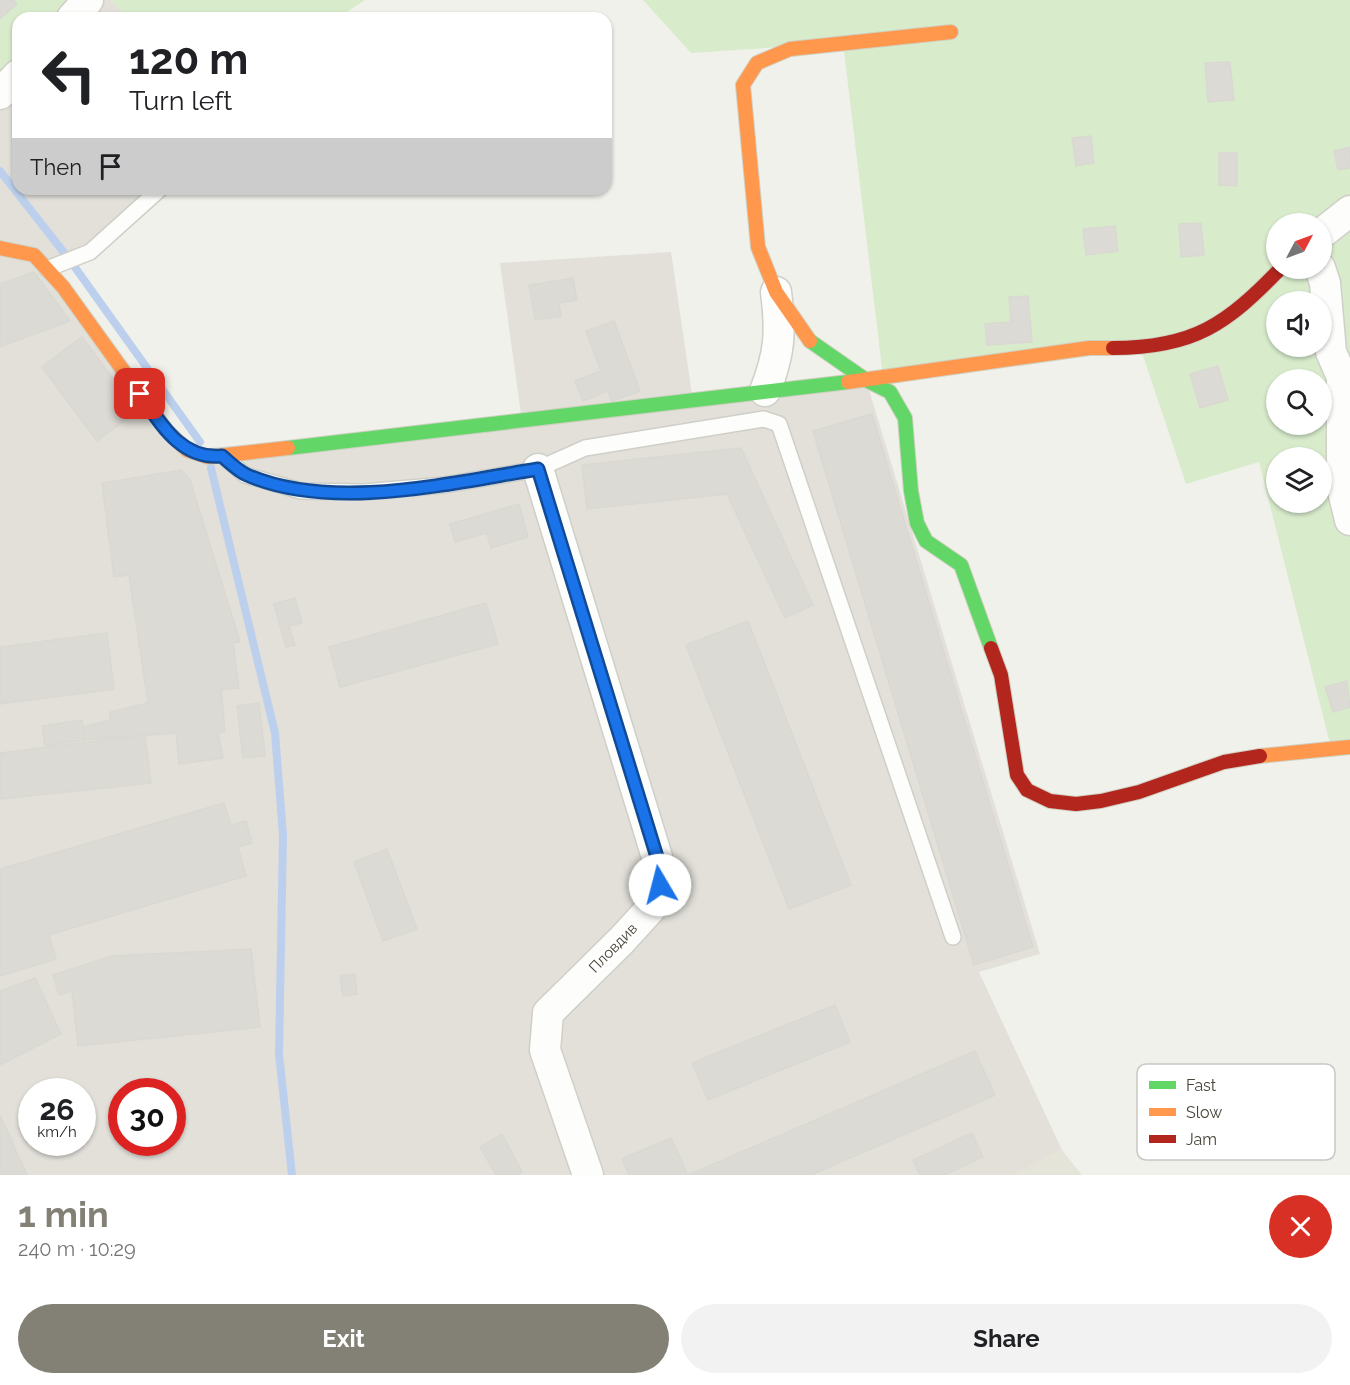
<!DOCTYPE html>
<meta charset="utf-8">
<style>
:root{--surface:#fff;--page:#f2f2f2;--text:#202124;--muted:#757577;--accent:#838176}
body{margin:0;font-family:Raleway,sans-serif;background:var(--page);color:var(--text);height:100vh;display:flex;flex-direction:column;font-size:22px;white-space:nowrap}
*{box-sizing:border-box;margin:0}
p{font-size:20px;color:var(--muted)}
.icon{flex:none;width:33px;height:33px;fill:none;stroke:currentColor;stroke-width:2;stroke-linecap:round;stroke-linejoin:round}
.map{position:relative;height:1175px;overflow:hidden}
.sheet{display:flex;flex-direction:column;background:var(--surface);flex:1}
.sheet>*{flex:none}
.guide{position:absolute;left:12px;top:12px;width:600px;height:183px;border-radius:18px;box-shadow:0 2px 4px #0004;background:#fff;color:var(--text);overflow:hidden}
.needle{width:39px;rotate:49deg}
.buttons{position:absolute;left:1266px;top:213px;display:grid;gap:12px}
.buttons a{display:grid;place-items:center;width:66px;height:66px;border-radius:50%;background:var(--surface);box-shadow:0 2px 4px #0004;font-size:30px}
.speed{position:absolute;left:18px;top:1078px;display:flex;gap:12px;font-size:30px;font-weight:700;text-align:center}
.speed>*{display:grid;place-content:center;width:78px;height:78px;border-radius:50%;background:var(--surface);box-shadow:0 2px 4px #0004;line-height:1}
.speed small{font-size:15px;font-weight:400}
.speed .limit{border:9px solid #d22;background:#fff;color:#111}
.pin{position:absolute;display:grid;place-items:center;width:51px;height:51px;color:#fff;margin:-26px;border-radius:12px;box-shadow:0 3px 9px #0006}
.me{position:absolute;width:66px;margin:-33px;rotate:352deg;stroke-linejoin:round;filter:drop-shadow(0 0 4px #0008)}
.turn{display:flex;align-items:center;gap:21px;height:126px;padding:0 18px;font-size:27px}
.turn .icon{width:78px;height:78px;stroke-width:2.5}
.turn b{display:block;font-size:42px;line-height:51px}
.then{display:flex;align-items:center;height:57px;padding:0 18px;background:#0003;gap:12px;font-size:22px}
.round{display:grid;place-items:center;flex:none;width:63px;height:63px;border-radius:32px;background:var(--page)}
.summary{display:flex;align-items:center;justify-content:space-between;height:102px;padding:0 18px}
h1{font-size:36px;font-weight:700;line-height:45px;color:var(--accent)}
.action{display:flex;gap:12px;margin-top:auto;padding:12px 18px}
.action a{flex:1;height:69px;border-radius:36px;background:var(--accent);color:#fff;font-size:24px;font-weight:700;line-height:69px;text-align:center}
.action a+a{background:var(--page);color:var(--text)}
.map>svg:first-child{display:block}
.residential{fill:#e5e4d9}
.industrial{fill:#e2e0d9;fill-rule:evenodd}
.green{fill:#d8eccc;fill-rule:evenodd}
.lines{fill:none;stroke-linecap:round;stroke-linejoin:round}
.stream{stroke:#bcd0ee;stroke-width:8}
.building{fill:#dbdad4;stroke:#d9d8d1;stroke-width:1.5}
.lane-casing{stroke:#cfcfc8;stroke-width:18}
.street-casing{stroke:#cfcfc8;stroke-width:33}
.fast-casing{stroke:#d0d0c2;stroke-width:16}
.slow-casing{stroke:#d0d0c2;stroke-width:16}
.jam-casing{stroke:#d0d0c2;stroke-width:16}
.lane{stroke:#fdfdfc;stroke-width:15}
.street{stroke:#fdfdfc;stroke-width:30}
.fast{stroke:#63d668;stroke-width:14}
.slow{stroke:#ff974d;stroke-width:14}
.jam{stroke:#b3261e;stroke-width:14}
.route-casing{stroke:#114b97;stroke-width:15}
.route{stroke:#1a73e8;stroke-width:10}
.labels{text-anchor:middle;dominant-baseline:central;stroke-width:5;stroke-linejoin:round;paint-order:stroke}
.street-label{font-size:15px;fill:#484437;stroke:#fff}
.key{fill:#fff;stroke:#c8c7c3;stroke-width:1.5}
.key-label{font-size:16px;fill:#484437}
</style>
<div class="map">
<svg width="1350" height="1175" viewBox="0 0 1350 1175">
<rect width="100%" height="100%" fill="#f1f1eb"/>
<!-- residential -->
<polygon class="residential" points="1062,1150 1082,1175 1013,1175"/>
<!-- industrial -->
<g class="industrial">
<polygon points="88,0 111,0 128,18 71,18"/>
<path d="M18,75V189H160L90,252L48,269L187,450L522,421L500,263L671,252L693,401L866,380L1040,954L979,972L1062,1150L1013,1175H0V94ZM32,1092H82V1143H32ZM122,1092H172V1143H122Z"/>
</g>
<!-- green -->
<g class="green">
<polygon points="0,0 88,0 71,18 18,18 18,75 0,94"/>
<polygon points="111,0 365,0 338,18 128,18"/>
<path d="M643,0H1350V746L1331,748L1259,462L1186,484L1140,347L883,377L843,43L691,53ZM1276,224H1322V268H1276ZM1276,302H1322V346H1276ZM1276,380H1322V424H1276ZM1276,458H1322V502H1276Z"/>
</g>
<g class="lines">
<!-- stream -->
<g class="stream">
<polyline points="0,171 69,259 200,442"/>
<polyline points="211,468 275,733 283,835 279,1054 292,1175"/>
</g>
</g>
<!-- building -->
<g class="building">
<polygon points="0,0 14,0 17,4 0,19"/>
<polygon points="1230,62 1234,100 1208,102 1205,63"/>
<polygon points="1091,136 1094,163 1076,166 1072,138"/>
<polygon points="1350,147 1350,168 1338,170 1334,151"/>
<polygon points="1219,153 1237,153 1237,186 1219,185"/>
<polygon points="1201,223 1204,255 1181,257 1179,224"/>
<polygon points="1115,226 1118,251 1086,255 1083,229"/>
<polygon points="34,272 70,321 0,347 0,284"/>
<polygon points="573,278 577,300 559,303 561,316 535,320 529,285"/>
<polygon points="1028,296 1032,342 987,345 985,324 1011,322 1009,297"/>
<polygon points="614,321 640,391 612,401 608,391 583,401 575,381 601,371 586,331"/>
<polygon points="82,337 137,411 97,441 42,367"/>
<polygon points="1218,366 1228,400 1200,408 1190,374"/>
<polygon points="1332,379 1339,402 1322,407 1322,383"/>
<polygon points="872,414 1033,947 974,965 813,431"/>
<polygon points="741,448 813,605 785,618 727,494 587,509 582,465"/>
<polygon points="181,470 190,480 240,642 233,643 239,688 221,690 225,731 218,733 223,758 179,764 176,733 84,740 82,727 110,720 110,712 148,703 129,575 114,577 102,483"/>
<polygon points="519,504 528,537 491,548 487,533 455,542 450,524"/>
<polygon points="295,598 302,623 289,626 295,645 286,647 274,604"/>
<polygon points="486,603 498,644 340,687 329,647"/>
<polygon points="748,621 851,885 789,909 686,645"/>
<polygon points="107,633 114,689 0,704 0,647"/>
<polygon points="1347,681 1350,707 1333,712 1325,687"/>
<polygon points="259,703 265,756 243,758 237,706"/>
<polygon points="82,720 84,740 45,746 42,726"/>
<polygon points="145,735 151,783 0,799 0,753"/>
<polygon points="224,803 231,825 246,821 252,843 238,847 246,876 49,935 56,959 0,976 0,869"/>
<polygon points="387,849 417,929 383,941 354,862"/>
<polygon points="251,949 260,1027 78,1046 72,991 59,995 53,975 112,956"/>
<polygon points="355,974 357,994 343,996 340,976"/>
<polygon points="35,978 61,1034 0,1065 0,991"/>
<polygon points="835,1005 850,1042 708,1100 692,1063"/>
<polygon points="975,1051 995,1095 811,1175 629,1175 622,1159 671,1138 688,1175"/>
<polygon points="0,1115 27,1175 0,1175"/>
<polygon points="972,1133 983,1157 944,1175 920,1175 913,1160"/>
<polygon points="502,1134 522,1172 517,1175 496,1175 480,1147"/>
</g>
<g class="lines">
<!-- lane casing -->
<g class="lane-casing">
<g id="lane">
<polyline points="47,269 90,252 160,189"/>
<polyline points="224,457 245,475 301,491 364,492 444,485 538,469 585,448 764,419 779,424 953,937"/>
</g>
</g>
<!-- street casing -->
<g class="street-casing">
<g id="street">
<polyline points="72,18 88,0"/>
<polyline points="0,94 18,75"/>
<polyline points="1322,233 1350,211"/>
<polyline points="1320,268 1325,283 1331,352 1342,377 1342,487 1350,520"/>
<path d="M765,391C780,353 781,332 776,292"/>
<polyline points="538,469 657,857 661,885 652,907 622,940 548,1013 545,1050 588,1175"/>
</g>
</g>
<!-- fast casing -->
<g class="fast-casing">
<g id="fast">
<polyline points="810,341 866,380 890,392 905,418 911,491 917,523 926,541 961,565 991,648"/>
<polyline points="288,448 848,382"/>
</g>
</g>
<!-- slow casing -->
<g class="slow-casing">
<g id="slow">
<polyline points="0,248 34,255 63,287 166,430 187,450 208,457 288,448"/>
<polyline points="810,341 776,292 758,247 743,85 757,63 790,49 951,32"/>
<polyline points="848,382 1089,348 1113,348"/>
<polyline points="1260,756 1350,747"/>
</g>
</g>
<!-- jam casing -->
<g class="jam-casing">
<g id="jam">
<path d="M1113,348C1194,348 1227,324 1281,268"/>
<polyline points="991,648 1001,675 1017,775 1027,790 1050,801 1076,804 1101,801 1139,792 1224,762 1260,756"/>
</g>
</g>
<!-- lane -->
<use href="#lane" class="lane"/>
<!-- street -->
<use href="#street" class="street"/>
<!-- fast -->
<use href="#fast" class="fast"/>
<!-- slow -->
<use href="#slow" class="slow"/>
<!-- jam -->
<use href="#jam" class="jam"/>
</g>
<g class="lines">
<!-- route casing -->
<g class="route-casing">
<path id="route" d="M140,394C161,424 181,460 222,456C229,462 238,471 247,475C332,512 450,483 538,469L657,857L660,885"/>
</g>
<!-- route -->
<use href="#route" class="route"/>
</g>
<g class="labels">
<!-- street labels -->
<g class="street-label">
<text transform="translate(613 948) rotate(-46)">Пловдив</text>
</g>
</g>
<!-- legend -->
<rect x="1137" y="1064" width="198" height="96" rx="9" class="key"/>
<rect x="1149" y="1081" width="27" height="8" fill="#63d668"/>
<rect x="1149" y="1108" width="27" height="8" fill="#ff974d"/>
<rect x="1149" y="1135" width="27" height="8" fill="#b3261e"/>
<g class="key-label">
<text x="1186" y="1091">Fast</text>
<text x="1186" y="1118">Slow</text>
<text x="1186" y="1145">Jam</text>
</g>
</svg>
<div class="buttons">
<a><svg class="needle" viewBox="-14 -14 28 28"><path d="M0-13l5 13h-10z" fill="#e53935"/><path d="M0 13l5-13h-10z" fill="#757577"/></svg></a>
<a><svg class="icon" aria-label="sound" viewBox="0 0 24 24"><path d="M4 9h4l5-4v14l-5-4H4zM17 9q2 3 0 6"/></svg></a>
<a><svg class="icon" aria-label="search" viewBox="0 0 24 24"><circle cx="10" cy="10" r="6"/><path d="M15 15l6 6"/></svg></a>
<a><svg class="icon" aria-label="layers" viewBox="0 0 24 24"><path d="M12 4l9 5-9 5-9-5zM3 14l9 5 9-5"/></svg></a>
</div>
<div class="speed"><div>26<small>km/h</small></div><div class="limit">30</div></div>
<div class="pin" style="left:140px;top:394px;background:#d93025"><svg class="icon" aria-label="arrive" viewBox="0 0 24 24"><path d="M6 21V4h12l-3 4 3 4H6"/></svg></div>
<svg class="me" style="left:660px;top:885px" viewBox="-20 -20 40 40"><circle r="19" fill="#fff"/><path d="M0-13L10 11 0 6-10 11z" fill="#1a73e8"/></svg>
<div class="guide">
<div class="turn"><svg class="icon" aria-label="left" viewBox="0 0 24 24"><path d="M17 20v-9H6M10 6l-5 5 5 5"/></svg><div><b>120 m</b>Turn left</div></div>
<div class="then">Then<svg class="icon" aria-label="arrive" viewBox="0 0 24 24"><path d="M6 21V4h12l-3 4 3 4H6"/></svg></div>
</div>
</div>
<section class="sheet">
<div class="summary"><div><h1>1 min</h1><p>240 m · 10:29</p></div><a class="round" style="background:#d93025;color:#fff"><svg class="icon" aria-label="close" viewBox="0 0 24 24"><path d="M6 6l12 12M18 6L6 18"/></svg></a></div>
<div class="action"><a>Exit</a><a>Share</a></div>
</section>
